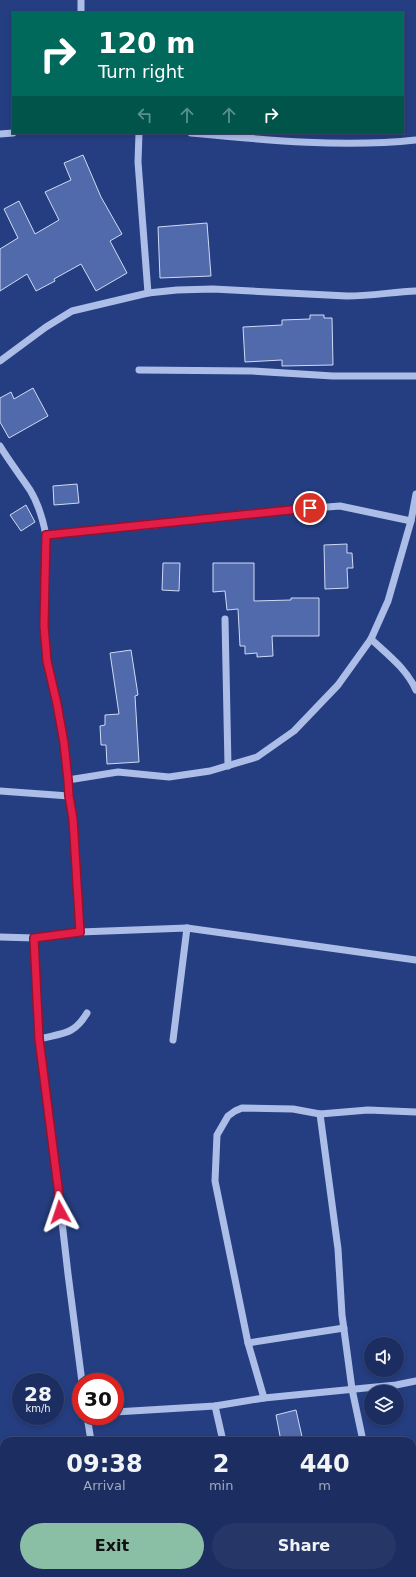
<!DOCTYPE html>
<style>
:root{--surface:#1c2e61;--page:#253667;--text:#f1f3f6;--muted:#a0a8bd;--line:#3a4a76;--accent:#8abfa5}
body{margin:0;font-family:"DejaVu Sans",sans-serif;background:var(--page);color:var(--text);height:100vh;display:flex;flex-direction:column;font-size:15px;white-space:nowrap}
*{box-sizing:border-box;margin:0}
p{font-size:13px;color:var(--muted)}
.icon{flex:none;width:22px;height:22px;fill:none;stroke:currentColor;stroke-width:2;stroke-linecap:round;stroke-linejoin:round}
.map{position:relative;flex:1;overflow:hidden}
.details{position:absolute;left:0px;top:1437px;width:416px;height:140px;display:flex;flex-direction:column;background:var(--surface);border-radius:12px 12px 0 0;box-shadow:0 2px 6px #0003,0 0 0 1px var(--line)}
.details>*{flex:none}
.banner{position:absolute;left:12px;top:12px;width:392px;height:122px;border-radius:0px;box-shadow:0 2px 6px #0003,0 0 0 1px var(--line);background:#00695c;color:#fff;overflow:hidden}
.fabs{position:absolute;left:364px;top:1337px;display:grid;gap:8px}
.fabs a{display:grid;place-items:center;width:40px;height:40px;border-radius:50%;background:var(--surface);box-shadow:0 2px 6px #0003,0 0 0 1px var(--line);font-size:20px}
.speed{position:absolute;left:12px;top:1373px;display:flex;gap:8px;font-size:20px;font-weight:700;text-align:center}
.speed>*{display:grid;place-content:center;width:52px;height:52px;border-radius:50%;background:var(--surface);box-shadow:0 2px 6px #0003,0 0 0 1px var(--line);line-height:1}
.speed small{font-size:10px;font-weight:400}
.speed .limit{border:6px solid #d22;background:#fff;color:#111}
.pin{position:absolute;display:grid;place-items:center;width:34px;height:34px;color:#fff;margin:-17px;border:2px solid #fff;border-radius:50%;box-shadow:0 1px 4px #0007}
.me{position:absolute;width:44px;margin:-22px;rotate:355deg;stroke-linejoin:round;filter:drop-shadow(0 0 3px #0008)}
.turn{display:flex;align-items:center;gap:14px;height:84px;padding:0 20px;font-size:18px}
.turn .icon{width:52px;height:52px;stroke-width:2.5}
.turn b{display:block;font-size:28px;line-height:34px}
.lanes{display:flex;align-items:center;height:38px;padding:0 20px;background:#0003;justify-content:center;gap:20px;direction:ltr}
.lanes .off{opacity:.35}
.eta{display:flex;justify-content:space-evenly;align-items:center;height:68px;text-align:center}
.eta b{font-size:24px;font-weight:700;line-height:28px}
.button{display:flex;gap:8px;margin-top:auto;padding:8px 20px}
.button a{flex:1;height:46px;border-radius:24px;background:var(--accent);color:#111;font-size:16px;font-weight:700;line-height:46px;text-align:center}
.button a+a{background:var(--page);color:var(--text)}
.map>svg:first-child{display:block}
.building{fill:#516aac;stroke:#cfdaf5}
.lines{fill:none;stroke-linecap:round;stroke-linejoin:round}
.minor{stroke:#acbde7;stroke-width:7}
.route-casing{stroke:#92132f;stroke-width:10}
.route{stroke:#e11d48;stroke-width:7}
</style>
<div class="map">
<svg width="416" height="1577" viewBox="0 0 416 1577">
<rect width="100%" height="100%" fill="#253e81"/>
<!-- building -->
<g class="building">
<polygon points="83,155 101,197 122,234 110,241 127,273 96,291 81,264 54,279 55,281 36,291 27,274 0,291 0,249 18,238 4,209 19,201 35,234 59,220 45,192 71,180 64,163"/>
<polygon points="207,223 211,276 160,278 158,227"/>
<polygon points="310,315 324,315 324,318 332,318 333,365 282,366 282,360 245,362 243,327 282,325 282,320 310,319"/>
<polygon points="33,388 48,416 9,438 0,422 0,398 11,392 14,399"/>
<polygon points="77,484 79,503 54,505 53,486"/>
<polygon points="26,505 35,522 21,531 10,515"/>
<polygon points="347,544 347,553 352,553 353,568 347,568 348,588 325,589 324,545"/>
<polygon points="163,563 180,563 179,591 162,590"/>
<polygon points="213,563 254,563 254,601 291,600 291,598 319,598 319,636 272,636 273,656 257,657 257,653 245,654 245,646 240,646 238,609 227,610 225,591 213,592"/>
<polygon points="131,650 138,695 135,696 139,762 107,764 106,745 101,745 100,726 105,725 105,715 119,714 110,653"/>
<polygon points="296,1410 303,1441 281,1441 276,1415"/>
</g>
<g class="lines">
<!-- minor -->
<g class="minor">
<polyline points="81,0 81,13"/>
<polyline points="139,133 138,162 148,293"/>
<path d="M191,133C264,140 343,148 416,140"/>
<polyline points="0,134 13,133"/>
<path d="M0,361L46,327L72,311L148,293L177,290L213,289L347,296C370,296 393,292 416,291"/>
<polyline points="139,370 252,371 333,376 416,376"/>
<path d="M0,446C9,461 20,475 30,490C38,503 43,520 46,535L44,626L47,661L57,704L64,743L69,796L73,819L80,932"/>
<polyline points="46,535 154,525 251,513 340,506 411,521"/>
<polyline points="225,619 228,766"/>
<path d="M371,639C388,655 406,668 416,690"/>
<polyline points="68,780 118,772 169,777 210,771 257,757 294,731 338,685 371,639 388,601 411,521 416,494"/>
<polyline points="0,791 69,796"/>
<polyline points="0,937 34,938 80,932 187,928 416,960"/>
<polyline points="34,938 39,1039 58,1187 68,1274 82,1382"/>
<path d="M39,1039C63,1033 74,1035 87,1013"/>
<polyline points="173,1040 187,928"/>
<polyline points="320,1114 338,1249 342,1315 352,1389 363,1441"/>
<polyline points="248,1343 344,1328"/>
<polyline points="264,1398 248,1343 215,1181 217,1135 228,1116 235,1111 242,1108 293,1109 320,1114 368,1110 416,1112"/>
<polyline points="215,1406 223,1441"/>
<polyline points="115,1412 215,1406 264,1398 396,1385 416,1381"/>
<polyline points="87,1416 91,1441"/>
<polyline points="110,1573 111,1577"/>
<polyline points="249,1573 251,1577"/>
<polyline points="393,1573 394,1577"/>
</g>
</g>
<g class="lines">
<!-- route casing -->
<g class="route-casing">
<polyline id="route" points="60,1212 58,1187 39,1039 34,938 80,932 73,819 69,796 68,780 64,743 57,704 47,661 44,626 46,535 310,508"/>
</g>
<!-- route -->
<use href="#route" class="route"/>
</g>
</svg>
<div class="fabs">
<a><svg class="icon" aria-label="sound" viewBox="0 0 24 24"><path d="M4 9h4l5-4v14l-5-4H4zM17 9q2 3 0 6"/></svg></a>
<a><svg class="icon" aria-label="layers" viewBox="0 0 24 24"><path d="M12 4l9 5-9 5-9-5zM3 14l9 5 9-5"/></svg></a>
</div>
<div class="speed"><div>28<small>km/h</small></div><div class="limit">30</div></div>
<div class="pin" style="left:310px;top:508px;background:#d93025"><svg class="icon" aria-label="arrive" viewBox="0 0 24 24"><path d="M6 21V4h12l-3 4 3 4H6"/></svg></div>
<svg class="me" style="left:60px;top:1212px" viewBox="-20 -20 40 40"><path d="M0-17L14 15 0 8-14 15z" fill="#e11d48" stroke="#fff" stroke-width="4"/></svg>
<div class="banner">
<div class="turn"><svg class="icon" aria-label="right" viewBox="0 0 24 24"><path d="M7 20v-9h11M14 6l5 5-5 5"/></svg><div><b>120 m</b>Turn right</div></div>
<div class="lanes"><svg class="icon off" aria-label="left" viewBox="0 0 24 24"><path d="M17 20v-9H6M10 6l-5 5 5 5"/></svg><svg class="icon off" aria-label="ahead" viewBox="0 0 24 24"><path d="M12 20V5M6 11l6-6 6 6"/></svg><svg class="icon off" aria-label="ahead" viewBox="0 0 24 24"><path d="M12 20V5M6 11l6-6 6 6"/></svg><svg class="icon" aria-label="right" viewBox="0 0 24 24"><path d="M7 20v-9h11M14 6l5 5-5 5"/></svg></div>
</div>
<section class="details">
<div class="eta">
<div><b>09:38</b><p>Arrival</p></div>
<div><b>2</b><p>min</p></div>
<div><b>440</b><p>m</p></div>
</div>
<div class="button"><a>Exit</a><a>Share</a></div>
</section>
</div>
